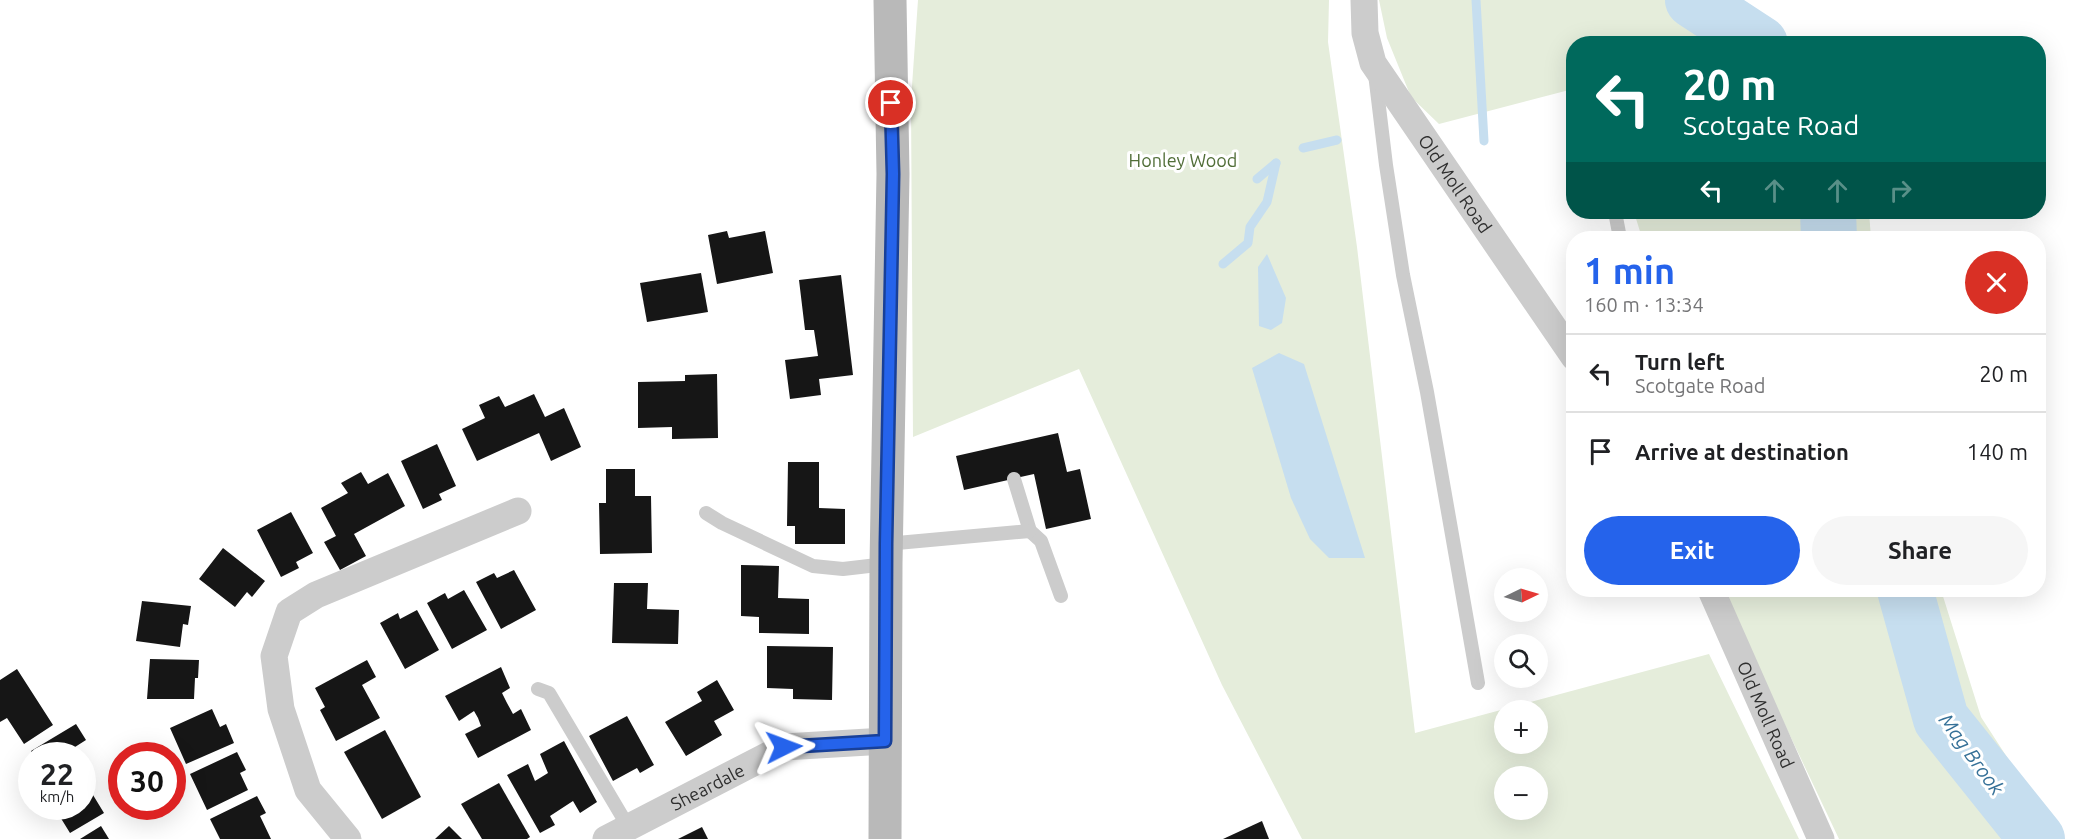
<!DOCTYPE html>
<meta charset="utf-8">
<style>
:root{--surface:#fff;--page:#f6f6f6;--text:#202124;--muted:#757577;--line:#e0e0e0;--accent:#2563eb}
body{margin:0;font-family:Ubuntu,sans-serif;background:var(--page);color:var(--text);height:100vh;display:flex;flex-direction:column;font-size:22px;white-space:nowrap}
*{box-sizing:border-box;margin:0}
p{font-size:20px;color:var(--muted)}
.icon{flex:none;width:33px;height:33px;fill:none;stroke:currentColor;stroke-width:2;stroke-linecap:round;stroke-linejoin:round}
.map{position:relative;flex:1;overflow:hidden}
.sheet{position:absolute;left:1566px;top:231px;width:480px;height:366px;display:flex;flex-direction:column;background:var(--surface);border-radius:24px;box-shadow:0 6px 24px #0002}
.sheet>*{flex:none}
.banner{position:absolute;left:1566px;top:36px;width:480px;height:183px;border-radius:24px;box-shadow:0 6px 24px #0002;background:#00695c;color:#fff;overflow:hidden}
.needle{width:39px;rotate:85deg}
.tools{position:absolute;left:1494px;top:568px;display:grid;gap:12px}
.tools a{display:grid;place-items:center;width:54px;height:54px;border-radius:50%;background:var(--surface);box-shadow:0 6px 24px #0002;font-size:30px}
.speed{position:absolute;left:18px;top:742px;display:flex;gap:12px;font-size:30px;font-weight:700;text-align:center}
.speed>*{display:grid;place-content:center;width:78px;height:78px;border-radius:50%;background:var(--surface);box-shadow:0 6px 24px #0002;line-height:1}
.speed small{font-size:15px;font-weight:400}
.speed .limit{border:9px solid #d22;background:#fff;color:#111}
.pin{position:absolute;display:grid;place-items:center;width:51px;height:51px;color:#fff;margin:-26px;border:3px solid #fff;border-radius:50%;box-shadow:0 2px 6px #0007}
.me{position:absolute;width:66px;margin:-33px;rotate:87deg;stroke-linejoin:round;filter:drop-shadow(0 0 4px #0008)}
.turn{display:flex;align-items:center;gap:21px;height:126px;padding:0 18px;font-size:27px}
.turn .icon{width:78px;height:78px;stroke-width:2.5}
.turn b{display:block;font-size:42px;line-height:51px}
.lanes{display:flex;align-items:center;height:57px;padding:0 18px;background:#0003;justify-content:center;gap:30px;direction:ltr}
.lanes .off{opacity:.35}
.round{display:grid;place-items:center;flex:none;width:63px;height:63px;border-radius:32px;background:var(--page)}
.headline{display:flex;align-items:center;justify-content:space-between;height:102px;padding:0 18px}
h1{font-size:36px;font-weight:700;line-height:45px;color:var(--accent)}
.action{display:flex;gap:12px;margin-top:auto;padding:12px 18px}
.action a{flex:1;height:69px;border-radius:36px;background:var(--accent);color:#fff;font-size:24px;font-weight:700;line-height:69px;text-align:center}
.action a+a{background:var(--page);color:var(--text)}
ul{padding:0;list-style:none}
li{display:flex;align-items:center;gap:18px;height:78px;padding:0 18px;border-top:2px solid var(--line)}
li div{flex:1}
li b{display:block;font-size:22px}
li em{font-style:normal}
.map>svg:first-child{display:block}
.green{fill:#e5eddb;fill-rule:evenodd}
.water{fill:#c6deef}
.lines{fill:none;stroke-linecap:round;stroke-linejoin:round}
.stream{stroke:#c6deef;stroke-width:9}
.river{stroke:#c6deef;stroke-width:56}
.building{fill:#161616}
.lane{stroke:#ccc;stroke-width:14}
.street{stroke:#ccc;stroke-width:27}
.secondary{stroke:#b9b9b9;stroke-width:33}
.route-casing{stroke:#184099;stroke-width:15}
.route{stroke:#2563eb;stroke-width:10}
.labels{text-anchor:middle;dominant-baseline:central;stroke-width:6;stroke-linejoin:round;paint-order:stroke}
.park-label{font-size:18px;fill:#516e38;stroke:#fff}
.street-label{font-size:18px;fill:#2f2f2f;stroke:#fff}
.water-label{font-size:20px;font-style:italic;fill:#367198;stroke:#fff}
</style>
<div class="map">
<svg width="2083" height="839" viewBox="0 0 2083 839">
<rect width="100%" height="100%" fill="#fff"/>
<!-- green -->
<g class="green">
<path d="M918,0H1329L1328,42L1357,247L1415,733L1709,654L1799,839H1302L1222,685L1079,369L913,437L911,100ZM1504,711H1538V744H1504ZM1504,777H1538V810H1504Z"/>
<polygon points="1379,0 1725,0 1782,43 1574,44 1573,89 1439,124 1411,97 1387,38"/>
<polygon points="1634,212 1869,212 1871,238 1642,238"/>
<polygon points="1721,590 1941,590 1981,717 2060,839 1839,839"/>
</g>
<!-- water -->
<g class="water">
<polygon points="1267,254 1286,298 1282,323 1271,330 1259,326 1258,267"/>
<polygon points="1279,353 1304,364 1365,558 1329,558 1310,539 1291,498 1252,368"/>
</g>
<g class="lines">
<!-- stream -->
<g class="stream">
<polyline points="1476,0 1484,141"/>
<polyline points="1303,148 1337,140"/>
<polyline points="1257,179 1276,163"/>
<polyline points="1223,264 1248,243 1250,227 1267,202 1276,163"/>
</g>
<!-- river -->
<g class="river">
<polyline points="1693,0 1760,44"/>
<polyline points="1828,212 1829,238"/>
<polyline points="1905,590 1941,719 2037,839"/>
</g>
</g>
<!-- building -->
<g class="building">
<polygon points="727,231 729,238 765,231 773,273 717,284 708,235"/>
<polygon points="701,273 708,312 647,322 640,283"/>
<polygon points="841,275 853,375 819,379 821,395 790,399 785,360 818,356 814,330 805,330 799,280"/>
<polygon points="717,374 718,438 672,439 672,427 638,428 638,382 685,381 685,375"/>
<polygon points="534,394 545,417 564,408 581,447 551,461 539,433 477,461 462,429 485,418 479,405 499,396 505,407"/>
<polygon points="1058,433 1067,472 1080,469 1091,519 1046,529 1034,474 964,490 956,456"/>
<polygon points="437,444 456,486 439,494 442,500 423,509 401,461"/>
<polygon points="788,462 819,462 819,508 845,509 845,544 795,544 795,526 787,526"/>
<polygon points="606,469 635,469 635,496 651,496 652,553 600,554 599,503 606,503"/>
<polygon points="361,472 368,484 388,473 405,506 354,534 366,556 340,570 324,542 336,536 321,508 348,493 341,483"/>
<polygon points="291,512 313,553 296,562 299,568 281,577 257,530"/>
<polygon points="223,548 265,581 252,597 247,592 235,607 199,579"/>
<polygon points="741,565 779,566 778,598 809,599 809,634 759,633 759,617 741,616"/>
<polygon points="514,570 536,610 501,629 476,582 494,573 497,578"/>
<polygon points="614,583 648,583 647,609 679,610 678,644 612,643"/>
<polygon points="464,590 487,630 452,649 427,603 445,593 448,599"/>
<polygon points="142,601 191,606 188,625 183,624 180,647 136,641"/>
<polygon points="417,610 439,650 405,669 380,623 398,613 400,619"/>
<polygon points="767,646 833,647 832,700 793,699 793,689 767,688"/>
<polygon points="150,659 199,660 198,678 195,678 194,699 147,699"/>
<polygon points="367,660 376,677 362,685 380,718 336,741 320,710 325,707 315,688"/>
<polygon points="501,667 510,688 502,693 507,703 513,714 521,709 531,730 478,758 465,734 481,726 478,718 474,711 459,721 445,696"/>
<polygon points="17,669 53,725 24,744 7,718 0,722 0,680"/>
<polygon points="717,680 734,710 714,721 722,735 686,756 665,722 702,701 697,692"/>
<polygon points="212,709 220,727 226,724 234,743 186,764 170,728"/>
<polygon points="627,716 654,765 640,773 637,768 613,781 589,736"/>
<polygon points="76,724 86,740 75,747 80,756 34,756 31,751"/>
<polygon points="385,730 421,797 382,819 344,752"/>
<polygon points="564,741 597,802 580,813 573,801 550,816 555,825 540,833 507,775 528,764 535,781 548,773 540,754"/>
<polygon points="237,752 246,770 240,773 248,790 207,810 190,774"/>
<polygon points="82,777 104,813 70,833 54,807 82,807"/>
<polygon points="499,783 530,837 527,839 482,839 461,804"/>
<polygon points="257,796 266,813 260,816 271,839 220,839 210,819"/>
<polygon points="1262,821 1269,839 1223,839"/>
<polygon points="101,826 109,839 80,839"/>
<polygon points="449,826 462,839 435,839"/>
<polygon points="702,827 708,839 678,839"/>
</g>
<g class="lines">
<!-- lane -->
<g class="lane">
<polyline points="1375,74 1386,165 1403,275 1427,392 1478,683"/>
<polyline points="1615,212 1620,238"/>
<polyline points="1014,479 1030,531 1041,541 1061,596"/>
<polyline points="706,513 722,523 813,566 843,569 886,564"/>
<polyline points="886,544 1030,531"/>
<polyline points="538,689 549,693 629,828"/>
</g>
<!-- street -->
<g class="street">
<path id="s1" d="M1364,0L1365,33L1373,63L1574,357"/>
<path id="s2" d="M1711,590L1821,839"/>
<polyline points="348,839 308,790 281,709 274,656 289,612 316,595 518,511"/>
<path id="s3" d="M606,839L784,747L885,741"/>
</g>
<!-- secondary -->
<polyline class="secondary" points="885,839 886,564 893,174 890,0"/>
</g>
<g class="lines">
<!-- route casing -->
<g class="route-casing">
<polyline id="route" points="784,747 885,741 886,544 893,174 891,103"/>
</g>
<!-- route -->
<use href="#route" class="route"/>
</g>
<g class="labels">
<!-- park labels -->
<g class="park-label">
<text x="1183" y="160">Honley Wood</text>
</g>
<!-- street labels -->
<g class="street-label">
<text stroke="none"><textPath href="#s1" startOffset="210">Old Moll Road</textPath></text>
<text stroke="none"><textPath href="#s2" startOffset="136">Old Moll Road</textPath></text>
<text stroke="none"><textPath href="#s3" startOffset="114">Sheardale</textPath></text>
</g>
<!-- water labels -->
<g class="water-label">
<text transform="translate(1972 754) rotate(54)">Mag Brook</text>
</g>
</g>
</svg>
<div class="tools">
<a><svg class="needle" viewBox="-14 -14 28 28"><path d="M0-13l5 13h-10z" fill="#e53935"/><path d="M0 13l5-13h-10z" fill="#757577"/></svg></a>
<a><svg class="icon" aria-label="search" viewBox="0 0 24 24"><circle cx="10" cy="10" r="6"/><path d="M15 15l6 6"/></svg></a>
<a>+</a>
<a>−</a>
</div>
<div class="speed"><div>22<small>km/h</small></div><div class="limit">30</div></div>
<div class="pin" style="left:891px;top:103px;background:#d93025"><svg class="icon" aria-label="arrive" viewBox="0 0 24 24"><path d="M6 21V4h12l-3 4 3 4H6"/></svg></div>
<svg class="me" style="left:784px;top:747px" viewBox="-20 -20 40 40"><path d="M0-17L14 15 0 8-14 15z" fill="#2563eb" stroke="#fff" stroke-width="4"/></svg>
<div class="banner">
<div class="turn"><svg class="icon" aria-label="left" viewBox="0 0 24 24"><path d="M17 20v-9H6M10 6l-5 5 5 5"/></svg><div><b>20 m</b>Scotgate Road</div></div>
<div class="lanes"><svg class="icon" aria-label="left" viewBox="0 0 24 24"><path d="M17 20v-9H6M10 6l-5 5 5 5"/></svg><svg class="icon off" aria-label="ahead" viewBox="0 0 24 24"><path d="M12 20V5M6 11l6-6 6 6"/></svg><svg class="icon off" aria-label="ahead" viewBox="0 0 24 24"><path d="M12 20V5M6 11l6-6 6 6"/></svg><svg class="icon off" aria-label="right" viewBox="0 0 24 24"><path d="M7 20v-9h11M14 6l5 5-5 5"/></svg></div>
</div>
<section class="sheet">
<div class="headline"><div><h1>1 min</h1><p>160 m · 13:34</p></div><a class="round" style="background:#d93025;color:#fff"><svg class="icon" aria-label="close" viewBox="0 0 24 24"><path d="M6 6l12 12M18 6L6 18"/></svg></a></div>
<ul>
<li><svg class="icon" aria-label="left" viewBox="0 0 24 24"><path d="M17 20v-9H6M10 6l-5 5 5 5"/></svg><div><b>Turn left</b><p>Scotgate Road</p></div><em>20 m</em></li>
<li><svg class="icon" aria-label="arrive" viewBox="0 0 24 24"><path d="M6 21V4h12l-3 4 3 4H6"/></svg><div><b>Arrive at destination</b></div><em>140 m</em></li>
</ul>
<div class="action"><a>Exit</a><a>Share</a></div>
</section>
</div>
